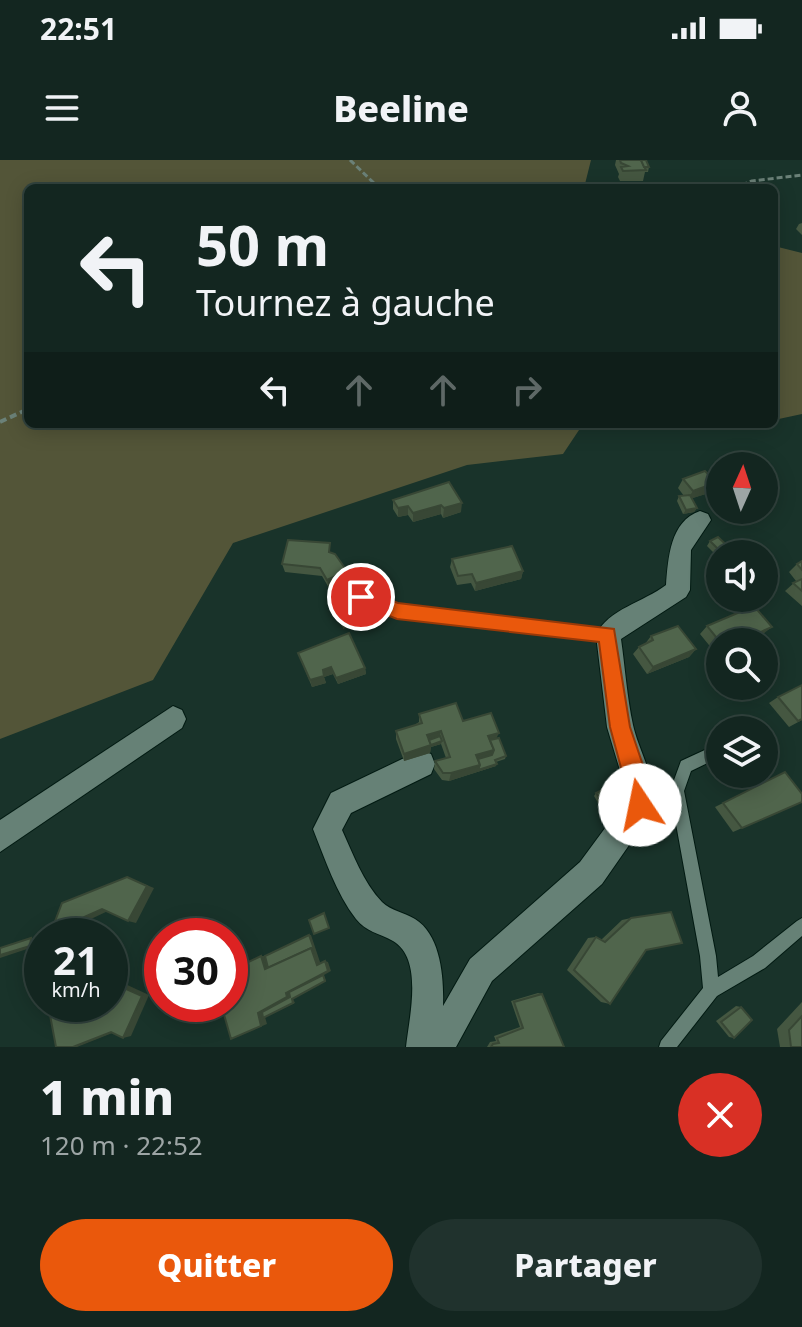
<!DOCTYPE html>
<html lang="fr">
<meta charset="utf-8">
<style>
:root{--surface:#132620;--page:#20322d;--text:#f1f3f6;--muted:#9da5a5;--line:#32433e;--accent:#ea580c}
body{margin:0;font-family:"Noto Sans",sans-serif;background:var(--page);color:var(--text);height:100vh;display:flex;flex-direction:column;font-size:30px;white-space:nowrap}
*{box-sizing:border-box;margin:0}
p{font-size:26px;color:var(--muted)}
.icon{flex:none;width:44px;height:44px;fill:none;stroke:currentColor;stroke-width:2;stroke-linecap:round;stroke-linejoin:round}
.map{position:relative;height:887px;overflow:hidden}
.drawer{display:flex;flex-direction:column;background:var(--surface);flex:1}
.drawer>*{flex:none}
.banner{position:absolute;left:24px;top:24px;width:754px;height:244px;border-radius:12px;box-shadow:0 4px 20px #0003,0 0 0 2px var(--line);background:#132620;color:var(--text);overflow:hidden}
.needle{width:52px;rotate:3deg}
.fabs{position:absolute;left:706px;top:292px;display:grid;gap:16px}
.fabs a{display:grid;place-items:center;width:72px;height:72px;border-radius:50%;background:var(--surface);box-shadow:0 4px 20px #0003,0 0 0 2px var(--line);font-size:40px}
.speed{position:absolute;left:24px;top:758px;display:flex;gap:16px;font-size:40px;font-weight:700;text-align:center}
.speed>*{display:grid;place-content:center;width:104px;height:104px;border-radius:50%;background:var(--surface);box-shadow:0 4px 20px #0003,0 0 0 2px var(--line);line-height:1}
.speed small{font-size:20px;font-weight:400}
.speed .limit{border:12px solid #d22;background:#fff;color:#111}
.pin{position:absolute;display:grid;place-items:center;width:68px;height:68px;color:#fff;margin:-34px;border:4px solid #fff;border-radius:50%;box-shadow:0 2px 8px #0007}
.me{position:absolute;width:88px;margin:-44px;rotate:349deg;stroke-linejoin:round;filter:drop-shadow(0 0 6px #0008)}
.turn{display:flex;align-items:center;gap:28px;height:168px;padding:0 40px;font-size:36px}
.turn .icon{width:104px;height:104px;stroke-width:2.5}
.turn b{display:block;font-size:56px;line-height:68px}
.lanes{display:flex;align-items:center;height:76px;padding:0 40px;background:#0003;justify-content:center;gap:40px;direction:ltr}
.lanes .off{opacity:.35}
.round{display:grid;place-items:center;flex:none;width:84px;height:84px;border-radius:42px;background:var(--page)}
.head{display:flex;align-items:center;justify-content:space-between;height:136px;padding:0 40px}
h1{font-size:48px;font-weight:800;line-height:60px}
.action{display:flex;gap:16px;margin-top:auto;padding:16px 40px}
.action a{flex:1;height:92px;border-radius:48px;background:var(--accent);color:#fff;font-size:32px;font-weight:800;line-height:92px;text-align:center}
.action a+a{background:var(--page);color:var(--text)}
.status{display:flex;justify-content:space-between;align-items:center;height:56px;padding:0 40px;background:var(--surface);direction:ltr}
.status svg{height:22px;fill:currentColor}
header{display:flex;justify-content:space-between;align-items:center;height:104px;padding:0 40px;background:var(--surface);font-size:36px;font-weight:800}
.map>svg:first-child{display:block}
.green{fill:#535538}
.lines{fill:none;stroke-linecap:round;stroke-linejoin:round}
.lane-casing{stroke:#021a12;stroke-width:2}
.street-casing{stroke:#021a12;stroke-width:2}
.path-far1{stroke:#6b8178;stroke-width:3;stroke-dasharray:6 3;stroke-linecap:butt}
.path{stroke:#6b8178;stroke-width:4;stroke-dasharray:7 4;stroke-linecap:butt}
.lane{fill:#668176;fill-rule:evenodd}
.street{fill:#668176;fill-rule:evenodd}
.wall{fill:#455741}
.shaded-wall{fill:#384735}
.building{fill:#50654c;stroke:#384735;stroke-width:2}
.route{fill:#ea580c;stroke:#983908;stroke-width:2}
</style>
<div class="status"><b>22:51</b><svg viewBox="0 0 49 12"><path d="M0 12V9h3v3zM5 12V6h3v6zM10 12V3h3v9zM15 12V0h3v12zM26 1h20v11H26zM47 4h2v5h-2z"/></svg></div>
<header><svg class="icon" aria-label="menu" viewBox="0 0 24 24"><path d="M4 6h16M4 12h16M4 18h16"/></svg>Beeline<svg class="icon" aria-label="person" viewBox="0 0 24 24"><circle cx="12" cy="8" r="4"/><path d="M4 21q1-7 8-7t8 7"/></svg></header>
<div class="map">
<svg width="802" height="887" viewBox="0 0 802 887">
<rect width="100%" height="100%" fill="#19332a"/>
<!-- green -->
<g class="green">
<polygon points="0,0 591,0 584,28 28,28 28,264 583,264 563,294 467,305 233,383 153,520 0,579"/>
<polygon points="774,86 802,93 802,254 774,260"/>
</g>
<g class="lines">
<!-- lane casing -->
<g class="lane-casing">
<g id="lane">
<polygon points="361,432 397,446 608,470 612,471 614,475 612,479 608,480 397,456 357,441 355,437 357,433"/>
<polygon points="720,583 720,597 691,611 684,631 716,796 718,817 753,796 797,761 802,758 802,776 765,808 717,836 677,887 659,887 661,881 703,828 700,796 670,631 681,601"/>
</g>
</g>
<!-- street casing -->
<g class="street-casing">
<g id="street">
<path d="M700,351L708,354L711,360L691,390L690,430L686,437L621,479C625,507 627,537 633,565C639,593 662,627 650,655L602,724L492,821L456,887H406C409,858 424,799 393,781C379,773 366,772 356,759C336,733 325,699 313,669L331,633L421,590L431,594L435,604L431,614L351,653L342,670C353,694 363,722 382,742C391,751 404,752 415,759C441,775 444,818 443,846L470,799L580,702L625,641L622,617L607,567L596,475C608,449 644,442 666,425C668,399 670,361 700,351Z"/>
<polygon points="173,546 182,550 186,559 182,568 0,692 0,660"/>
</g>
</g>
<!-- path-far1 -->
<g class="path-far1">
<polyline points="350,0 379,28"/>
<polyline points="733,28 752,21 802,15"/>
</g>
<!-- path -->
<polyline class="path" points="0,262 28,249"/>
<!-- lane -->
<use href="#lane" class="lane"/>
<!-- street -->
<use href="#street" class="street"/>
</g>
<!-- wall -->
<g class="wall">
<polygon points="616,0 646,0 649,7 648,12 645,12 643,21 620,21 618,17 619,14 615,5"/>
<polygon points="802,63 802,75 796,69 799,64"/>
<polygon points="718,306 720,306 720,346 709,333 692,338 697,348 694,352 683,354 677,341 679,336 684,336 678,328 683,319 713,313"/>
<polygon points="449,322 461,352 443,358 441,354 413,362 408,355 398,357 393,349 393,340"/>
<polygon points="710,381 736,394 720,394 720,399 707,386"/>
<polygon points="331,393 348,419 329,428 322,416 285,412 282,404"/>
<polygon points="452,399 523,411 521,419 475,431 471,423 457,425 450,407"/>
<polygon points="802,401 802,446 785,431 796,421 789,412 797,404"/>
<polygon points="707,466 763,474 747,482 720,482 720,494 717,495 700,474"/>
<polygon points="651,476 696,489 689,497 647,514 633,494 639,487 645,484"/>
<polygon points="298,493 365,508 366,514 338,524 333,514 324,517 326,523 312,527"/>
<polygon points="778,537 802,560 789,567 769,543"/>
<polygon points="419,554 463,561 497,578 506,596 505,599 496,602 496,606 449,621 442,620 434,609 435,601 446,598 441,584 431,587 430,593 404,601 396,579 396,571 413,566 419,562"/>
<polygon points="785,612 802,642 733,672 715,647"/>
<polygon points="623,632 600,646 594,636 596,633"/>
<polygon points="631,758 646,790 610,844 601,842 567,810 588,778 596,777 601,780 622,760"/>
<polygon points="538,833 542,834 564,887 487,887 490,882 496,881 494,876 520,867 511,841"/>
<polygon points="802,842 802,887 780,887 777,869"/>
<polygon points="736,846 741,847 734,878 729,877 716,861"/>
</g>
<!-- shaded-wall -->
<g class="shaded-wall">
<polygon points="715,323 709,333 687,340 693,331"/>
<polygon points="462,343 461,352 443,358 444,348"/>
<polygon points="441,345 441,354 413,362 413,353"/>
<polygon points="408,346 408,355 398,357 398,348"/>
<polygon points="697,348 694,352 683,354 686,350"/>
<polygon points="347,411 348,419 329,428 327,420"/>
<polygon points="523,411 521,419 475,431 476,423"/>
<polygon points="365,457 365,460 343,469 343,466"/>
<polygon points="772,467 763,474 747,482 738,482"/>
<polygon points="696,489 689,497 647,514 653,507"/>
<polygon points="331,507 333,514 324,517 326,523 312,527 310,520 323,510"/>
<polygon points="365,508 366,514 338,524 336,518"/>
<polygon points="441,571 439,579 427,583 427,575"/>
<polygon points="499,573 495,581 487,584 488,576"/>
<polygon points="442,581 441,584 431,587 430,593 404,601 404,594"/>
<polygon points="494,590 491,597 475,603 476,595"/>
<polygon points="497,604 496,606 449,621 451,613 480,605"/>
<polygon points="127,717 154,728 136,763 128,761"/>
<polygon points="102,749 110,750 91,759 84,776 75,776 82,758"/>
<polygon points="309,775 311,775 321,805 265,809 261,796 267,796"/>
<polygon points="31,778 36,779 36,786 0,798 0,795"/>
<polygon points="325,801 328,802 331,811 324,815 326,821 293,839 295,843 265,857 267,864 231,879 258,853 286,833"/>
<polygon points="123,823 149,835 131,876 123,878 115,824"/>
<polygon points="120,870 77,887 73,887 111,872"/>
</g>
<!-- building -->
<g class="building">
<polygon points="620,0 641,0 646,10 623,11 621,7 628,6 621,3"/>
<polygon points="641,0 646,0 649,7 644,7"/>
<polygon points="736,299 743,306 720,306 720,308 718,306"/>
<polygon points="705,311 709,315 720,311 720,330 715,323 693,331 683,319"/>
<polygon points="449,322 462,343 444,348 441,345 413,353 408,346 398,348 393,340"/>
<polygon points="690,335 697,348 686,350 679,336"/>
<polygon points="718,377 736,394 723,394 710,381"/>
<polygon points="288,380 330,383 329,392 335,394 347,411 327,420 320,408 282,404"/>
<polygon points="512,386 523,411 476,423 472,414 458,416 452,399"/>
<polygon points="802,401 802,410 797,404"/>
<polygon points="802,419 802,431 793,423"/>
<polygon points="754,446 772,467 738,482 720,482 707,466"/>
<polygon points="362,449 365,457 343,466 337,453"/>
<polygon points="678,466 696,489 653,507 639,487 653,480 651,476"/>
<polygon points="349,473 365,508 336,518 331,507 323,510 324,516 310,520 298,493"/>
<polygon points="802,525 802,559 798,561 778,537"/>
<polygon points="456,543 463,561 491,553 499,573 488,576 494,590 476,595 480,605 451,613 443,613 435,601 450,597 441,571 427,575 431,585 404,594 396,571 422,563 419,554"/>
<polygon points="440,576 442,581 431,585 429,580"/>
<polygon points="499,578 506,596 495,600 497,604 478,610 480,605 478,599 492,595 494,590 490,580"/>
<polygon points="785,612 802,634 802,642 742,668 723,643"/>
<polygon points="617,622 623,632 603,643 596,633"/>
<polygon points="127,717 147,726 128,761 102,749 82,758 75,776 51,772 62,743"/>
<polygon points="671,752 682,783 646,790 610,844 574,810 596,777 605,782 631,758"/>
<polygon points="324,753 329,768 314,774 309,760"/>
<polygon points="309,775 314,789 311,788 268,808 265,796"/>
<polygon points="31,778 30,786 0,795 0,788"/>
<polygon points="311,788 317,805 325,801 328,811 286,833 287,837 258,853 261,866 231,879 221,844 230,844 230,807 232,810 261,796 265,809"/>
<polygon points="323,815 325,821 292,839 293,843 263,858 262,852 290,837 289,832"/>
<polygon points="115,824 142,836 123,878 111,872 73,887 56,887 50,855 73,844 110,844 110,826"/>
<polygon points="542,834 564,887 491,887 493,884 499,883 497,878 523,868 514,842"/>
<polygon points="741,847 752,860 734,878 721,862"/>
<polygon points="802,856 802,887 791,887 789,870"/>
</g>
<!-- route -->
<polygon class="route" points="361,429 398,443 614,469 630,567 647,617 651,645 648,652 640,655 633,652 610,567 599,482 397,459 354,442 352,437 354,431"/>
</svg>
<div class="fabs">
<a><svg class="needle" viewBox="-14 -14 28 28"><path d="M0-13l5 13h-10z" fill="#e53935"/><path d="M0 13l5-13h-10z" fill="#9da5a5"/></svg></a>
<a><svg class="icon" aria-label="sound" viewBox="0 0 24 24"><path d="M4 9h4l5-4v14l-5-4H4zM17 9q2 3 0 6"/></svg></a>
<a><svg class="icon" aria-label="search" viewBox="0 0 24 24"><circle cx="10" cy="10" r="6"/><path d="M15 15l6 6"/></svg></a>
<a><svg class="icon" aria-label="layers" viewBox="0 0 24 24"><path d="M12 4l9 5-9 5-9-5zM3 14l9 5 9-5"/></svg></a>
</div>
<div class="speed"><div>21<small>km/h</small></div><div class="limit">30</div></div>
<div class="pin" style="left:361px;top:437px;background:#d93025"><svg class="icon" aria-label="arrive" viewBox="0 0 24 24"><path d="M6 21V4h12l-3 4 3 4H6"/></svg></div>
<svg class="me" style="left:640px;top:645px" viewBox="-20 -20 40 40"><circle r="19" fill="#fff"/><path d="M0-13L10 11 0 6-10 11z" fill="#ea580c"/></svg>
<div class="banner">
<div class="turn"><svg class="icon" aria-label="left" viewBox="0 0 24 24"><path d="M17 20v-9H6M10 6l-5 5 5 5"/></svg><div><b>50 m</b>Tournez à gauche</div></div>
<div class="lanes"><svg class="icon" aria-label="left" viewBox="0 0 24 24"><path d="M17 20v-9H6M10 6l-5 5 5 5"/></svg><svg class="icon off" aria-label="ahead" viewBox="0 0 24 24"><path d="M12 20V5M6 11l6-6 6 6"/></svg><svg class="icon off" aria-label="ahead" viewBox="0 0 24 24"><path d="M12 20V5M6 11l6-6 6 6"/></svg><svg class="icon off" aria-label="right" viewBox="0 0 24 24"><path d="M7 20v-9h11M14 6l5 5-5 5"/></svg></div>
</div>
</div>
<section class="drawer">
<div class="head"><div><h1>1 min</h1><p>120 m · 22:52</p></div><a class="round" style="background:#d93025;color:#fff"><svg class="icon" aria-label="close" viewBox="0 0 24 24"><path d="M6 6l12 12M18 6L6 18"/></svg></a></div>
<div class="action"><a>Quitter</a><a>Partager</a></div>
</section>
